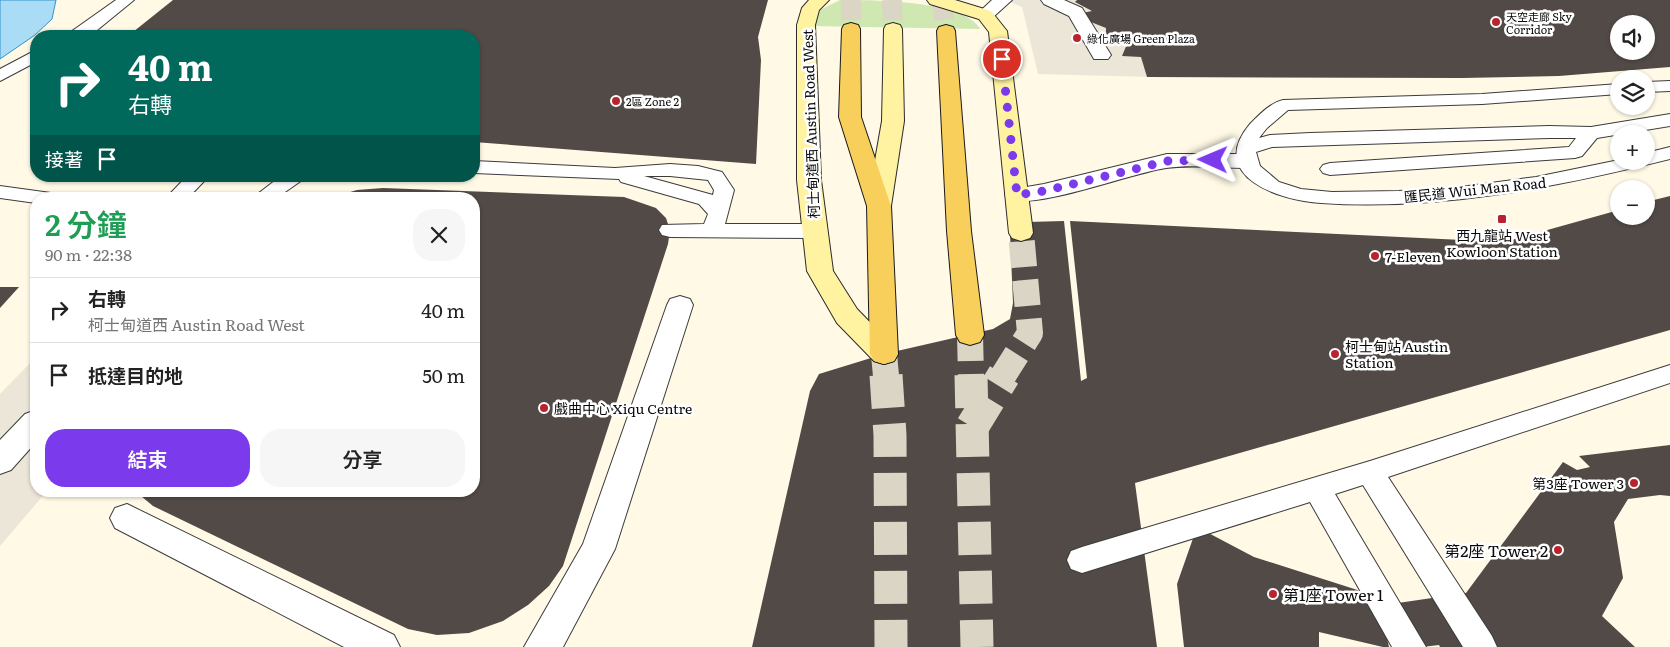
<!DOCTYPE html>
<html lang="zh-TW">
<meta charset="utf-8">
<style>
:root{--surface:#fff;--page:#f6f6f6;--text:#222;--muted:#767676;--line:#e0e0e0;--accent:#7c3aed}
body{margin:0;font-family:Literata,"Noto Sans TC",serif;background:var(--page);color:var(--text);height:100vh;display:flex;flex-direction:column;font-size:19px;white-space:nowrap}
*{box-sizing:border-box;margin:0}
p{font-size:16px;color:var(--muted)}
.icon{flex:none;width:28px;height:28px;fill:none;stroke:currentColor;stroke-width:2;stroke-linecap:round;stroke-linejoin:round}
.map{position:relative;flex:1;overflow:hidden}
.side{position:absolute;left:30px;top:192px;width:450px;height:305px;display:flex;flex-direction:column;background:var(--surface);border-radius:20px;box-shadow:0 1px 4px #0004}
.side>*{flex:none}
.top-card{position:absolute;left:30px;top:30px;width:450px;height:152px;border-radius:20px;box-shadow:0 1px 4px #0004;background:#00695c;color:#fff;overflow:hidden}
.tools{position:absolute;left:1610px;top:15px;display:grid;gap:10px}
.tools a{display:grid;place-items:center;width:45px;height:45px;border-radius:50%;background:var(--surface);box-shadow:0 1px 4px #0004;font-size:25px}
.pin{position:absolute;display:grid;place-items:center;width:42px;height:42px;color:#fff;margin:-21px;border:2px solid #fff;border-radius:50%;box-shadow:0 1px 5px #0007}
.me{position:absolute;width:55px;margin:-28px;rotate:271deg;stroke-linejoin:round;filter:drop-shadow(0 0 4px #0008)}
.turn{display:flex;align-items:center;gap:18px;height:105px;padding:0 15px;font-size:22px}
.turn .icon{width:65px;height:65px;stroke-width:2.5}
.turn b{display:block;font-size:35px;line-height:42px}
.then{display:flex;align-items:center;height:48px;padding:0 15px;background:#0003;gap:10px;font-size:19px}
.round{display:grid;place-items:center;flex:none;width:52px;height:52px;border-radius:20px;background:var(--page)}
.head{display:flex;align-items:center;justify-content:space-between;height:85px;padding:0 15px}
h1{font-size:30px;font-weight:600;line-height:38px;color:#1e9e55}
.button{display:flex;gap:10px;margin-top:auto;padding:10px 15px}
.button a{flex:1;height:58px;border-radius:20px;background:var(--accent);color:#fff;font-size:20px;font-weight:600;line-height:58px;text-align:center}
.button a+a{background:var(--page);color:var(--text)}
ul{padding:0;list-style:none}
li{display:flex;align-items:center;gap:15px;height:65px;padding:0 15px;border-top:1px solid var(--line)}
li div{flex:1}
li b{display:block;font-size:19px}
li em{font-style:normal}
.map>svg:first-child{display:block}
.green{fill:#cfe8b1}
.plaza{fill:#ece6d8}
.water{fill:#abdcf6;stroke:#3392cc}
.building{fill:#524a46;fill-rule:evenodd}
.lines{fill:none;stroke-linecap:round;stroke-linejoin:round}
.secondary-tunnel-far2{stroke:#dad5c5;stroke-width:20;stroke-dasharray:20 10;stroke-linecap:butt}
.secondary-tunnel-far1{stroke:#dad5c5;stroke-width:26;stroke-dasharray:26 13;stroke-linecap:butt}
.secondary-tunnel{stroke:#dad5c5;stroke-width:33;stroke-dasharray:33 16;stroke-linecap:butt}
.primary-tunnel-far2{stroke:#dad5c5;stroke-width:20;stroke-dasharray:20 10;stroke-linecap:butt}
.primary-tunnel-far1{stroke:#dad5c5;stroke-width:26;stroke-dasharray:26 13;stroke-linecap:butt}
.primary-tunnel{stroke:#dad5c5;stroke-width:33;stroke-dasharray:33 16;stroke-linecap:butt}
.lane-casing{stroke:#3c3c3c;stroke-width:2}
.street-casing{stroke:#3c3c3c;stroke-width:2}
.secondary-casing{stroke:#2b2b2b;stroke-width:2}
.primary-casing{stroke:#1a1a1a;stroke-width:2}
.lane{fill:#fff;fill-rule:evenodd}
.street{fill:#fff;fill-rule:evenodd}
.secondary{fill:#fff2a1;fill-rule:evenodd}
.primary{fill:#f9cf5c;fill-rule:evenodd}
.route{stroke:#7c3aed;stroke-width:9;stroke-dasharray:0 16.2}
.poi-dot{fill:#b8232e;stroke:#fff;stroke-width:2}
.labels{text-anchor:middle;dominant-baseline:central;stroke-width:5;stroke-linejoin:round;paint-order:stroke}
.far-poi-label{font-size:11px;fill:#090909;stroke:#fff;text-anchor:start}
.street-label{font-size:14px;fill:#090909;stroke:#fff}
.poi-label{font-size:14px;fill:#090909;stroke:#fff;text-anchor:start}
.near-poi-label{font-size:16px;fill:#090909;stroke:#fff;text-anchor:end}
</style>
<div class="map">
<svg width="1670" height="647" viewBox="0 0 1670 647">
<rect width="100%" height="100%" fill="#fff9e6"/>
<!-- green -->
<path class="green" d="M840,0C872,0 964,0 980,29L811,26L820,10Z"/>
<!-- plaza -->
<g class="plaza">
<polygon points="1006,0 1105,0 1145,54 1154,77 1038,74 1022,7"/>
<polygon points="36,357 36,491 47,491 0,546 0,394"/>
</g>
<!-- water -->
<polygon class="water" points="0,0 56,0 52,19 35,35 0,59"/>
<!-- building -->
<g class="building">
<polygon points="173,0 768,0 758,37 761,60 756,164 474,142 474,36 128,36"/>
<path d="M1077,0H1670V67L1559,76L1462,78L1147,77L1141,57L1122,56L1127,44L1106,39V28L1073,15L1092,11L1075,2ZM1619,24H1646V51H1619Z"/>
<polygon points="383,188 624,197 656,208 666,218 670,230 668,244 563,566 549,586 528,605 503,621 469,633 437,635 408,629 153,506 135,491 474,491 474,199 327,199 357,190"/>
<polygon points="1670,196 1670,330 1135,483 1157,647 752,647 810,391 819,374 884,354 993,329 1010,319 1013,303 1010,233 1028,222 1064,221 1081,381 1087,378 1070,221 1504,242 1619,210 1619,216 1646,216 1646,202"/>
<polygon points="0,287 19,287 0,308"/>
<polygon points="1670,445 1670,496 1660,495 1628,499 1614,522 1623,578 1602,616 1635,647 1440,647 1439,645 1422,647 1387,638 1389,647 1383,647 1319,632 1319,647 1184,647 1177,584 1197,527 1254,557 1398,603 1466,593 1563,462 1577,470 1590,467 1579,456"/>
</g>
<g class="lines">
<!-- secondary-tunnel-far2 -->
<polyline class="secondary-tunnel-far2" points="892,0 893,29"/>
<!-- secondary-tunnel-far1 -->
<polyline class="secondary-tunnel-far1" points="1003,376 1030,333 1021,233"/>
<!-- secondary-tunnel -->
<polyline class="secondary-tunnel" points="972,427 1004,375"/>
<!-- primary-tunnel-far2 -->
<g class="primary-tunnel-far2">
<polyline points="851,0 851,29"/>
<polyline points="941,0 946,31"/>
</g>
<!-- primary-tunnel-far1 -->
<g class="primary-tunnel-far1">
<polyline points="970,335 971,376"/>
<polyline points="884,354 886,376"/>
</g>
<!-- primary-tunnel -->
<g class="primary-tunnel">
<polyline points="886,375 890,435 891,647"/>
<polyline points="971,375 977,647"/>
</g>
<!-- lane casing -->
<g class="lane-casing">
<g id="lane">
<polygon points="116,0 134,0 96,31 85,36 65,36"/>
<polygon points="36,50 36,62 0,81 0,69"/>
<polygon points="1670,81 1670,91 1646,92 1646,82"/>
<path d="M1619,84V94L1482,104L1288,110L1267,128L1259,138L1270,135L1310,133L1549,126L1591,127L1670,114V126L1597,138L1582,156L1575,158L1330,175L1323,173L1320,169L1323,165L1330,163L1569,147L1576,138H1549L1272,147L1256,152L1260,166L1279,182L1301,189L1332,192L1399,191L1468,186L1536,177L1619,160L1646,161V153L1670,147V159C1557,187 1439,211 1321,203C1280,201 1206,176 1250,124C1259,115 1270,103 1283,100L1482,94Z"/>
<path d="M474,161L615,168L670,164L698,166L722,172L734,190L725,224H814L822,226L825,231L822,236L814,238L670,237L662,235L659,230L662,225L704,224L708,214L699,204L621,182L619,179L474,173ZM644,176H670L708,180L714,190L713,195Z"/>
<polygon points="187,176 209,176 187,199 165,199"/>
<polygon points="281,176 308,176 275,199 251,199"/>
<polygon points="0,186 51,193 58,195 61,199 36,199 36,203 0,198"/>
<polygon points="1670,365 1670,383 1388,477 1492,636 1497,647 1463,647 1363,485 1335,494 1426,647 1392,647 1310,502 1082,573 1071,569 1067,560 1071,551 1082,547 1370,461"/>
</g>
</g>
<!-- street casing -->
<g class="street-casing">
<g id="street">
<polygon points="992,0 1012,0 991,19 979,19 976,15"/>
<polygon points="1041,0 1064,0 1082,8 1111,55 1108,59 1094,59 1069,16 1044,4"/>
<path d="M1167,154H1246L1254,156L1257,161L1254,166L1246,168C1220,168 1191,164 1166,168C1128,174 1041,208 1009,200L1005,195L1009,190L1044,184Z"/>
<polygon points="680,296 690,299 693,305 615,549 563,647 524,647 583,544 667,305 670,299"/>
<polygon points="36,410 36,442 11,470 0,474 0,440 25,414"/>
<polygon points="127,504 394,635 400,647 344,647 115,528 110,518 115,508"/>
</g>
</g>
<!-- secondary casing -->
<g class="secondary-casing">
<g id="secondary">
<polygon points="809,0 829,0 819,10 815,25 821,180 833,271 857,309 894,347 898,354 894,361 884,364 874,361 837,323 807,271 797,180 797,25 802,8"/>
<polygon points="927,0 955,0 991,11 1007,31 1033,233 1030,238 1021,241 1012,238 1009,233 989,32 979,19 930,4"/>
<polygon points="893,23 900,25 902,29 904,121 891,206 887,211 879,213 871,211 867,206 882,121 884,29 886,25"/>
</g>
</g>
<!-- primary casing -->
<g class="primary-casing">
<g id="primary">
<polygon points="851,23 858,25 860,29 861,117 891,206 898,354 894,361 884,364 874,361 870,354 867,206 839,117 842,29 844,25"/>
<polygon points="946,25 953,27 955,31 971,231 984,335 980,342 970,345 960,342 956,335 947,231 937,31 939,27"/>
</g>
</g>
<!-- lane -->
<use href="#lane" class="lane"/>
<!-- street -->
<use href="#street" class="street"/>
<!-- secondary -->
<use href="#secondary" class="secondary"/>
<!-- primary -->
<use href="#primary" class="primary"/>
</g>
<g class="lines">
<!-- route -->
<polyline class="route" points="1002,59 1017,195 1044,191 1168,161 1213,160"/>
</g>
<!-- markers -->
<g class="poi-dot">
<circle cx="1496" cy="22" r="5"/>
<circle cx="1077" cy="38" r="5"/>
<circle cx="616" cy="101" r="5"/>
<rect x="1497" y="214" width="10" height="10" rx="2.5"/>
<circle cx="1375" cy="256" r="5"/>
<circle cx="1335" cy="354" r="5"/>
<circle cx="544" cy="408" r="5"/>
<circle cx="1634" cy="483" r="5"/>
<circle cx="1558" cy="550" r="5"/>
<circle cx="1273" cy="594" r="5"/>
</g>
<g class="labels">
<!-- far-poi labels -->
<g class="far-poi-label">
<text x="1506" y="16">天空走廊 Sky<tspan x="1506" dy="13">Corridor</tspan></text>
<text x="1087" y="38">綠化廣場 Green Plaza</text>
<text x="626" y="101">2區 Zone 2</text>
</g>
<!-- street labels -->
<g class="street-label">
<text transform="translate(810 124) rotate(-92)">柯士甸道西 Austin Road West</text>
<text transform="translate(1475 189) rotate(-6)">匯民道 Wui Man Road</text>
</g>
<!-- poi labels -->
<g class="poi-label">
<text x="1502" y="235" text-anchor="middle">西九龍站 West<tspan x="1502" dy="16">Kowloon Station</tspan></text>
<text x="1385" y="256">7-Eleven</text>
<text x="1345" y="346">柯士甸站 Austin<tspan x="1345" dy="16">Station</tspan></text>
<text x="554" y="408">戲曲中心 Xiqu Centre</text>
<text x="1624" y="483" text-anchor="end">第3座 Tower 3</text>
</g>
<!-- near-poi labels -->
<g class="near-poi-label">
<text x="1548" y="550">第2座 Tower 2</text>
<text x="1283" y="594" text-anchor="start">第1座 Tower 1</text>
</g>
</g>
</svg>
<div class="tools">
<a><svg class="icon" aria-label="sound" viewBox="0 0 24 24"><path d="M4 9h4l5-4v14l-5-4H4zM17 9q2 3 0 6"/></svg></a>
<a><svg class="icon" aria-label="layers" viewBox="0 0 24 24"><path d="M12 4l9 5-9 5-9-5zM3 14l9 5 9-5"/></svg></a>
<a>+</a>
<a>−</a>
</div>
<div class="pin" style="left:1002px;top:59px;background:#d93025"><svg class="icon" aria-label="arrive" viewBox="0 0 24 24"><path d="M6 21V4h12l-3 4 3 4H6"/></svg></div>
<svg class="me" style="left:1213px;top:160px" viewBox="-20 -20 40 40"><path d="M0-17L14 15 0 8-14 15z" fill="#7c3aed" stroke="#fff" stroke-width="4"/></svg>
<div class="top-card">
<div class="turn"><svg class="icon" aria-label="right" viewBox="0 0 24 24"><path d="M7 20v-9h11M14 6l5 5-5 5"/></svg><div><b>40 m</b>右轉</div></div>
<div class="then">接著<svg class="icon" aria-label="arrive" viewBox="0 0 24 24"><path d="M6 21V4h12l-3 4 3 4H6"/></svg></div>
</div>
<section class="side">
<div class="head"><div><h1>2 分鐘</h1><p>90 m · 22:38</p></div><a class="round"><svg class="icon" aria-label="close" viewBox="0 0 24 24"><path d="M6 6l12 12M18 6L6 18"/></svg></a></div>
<ul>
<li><svg class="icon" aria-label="right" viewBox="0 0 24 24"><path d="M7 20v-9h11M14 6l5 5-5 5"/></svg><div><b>右轉</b><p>柯士甸道西 Austin Road West</p></div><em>40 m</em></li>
<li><svg class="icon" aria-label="arrive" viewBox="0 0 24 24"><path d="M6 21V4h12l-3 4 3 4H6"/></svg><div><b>抵達目的地</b></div><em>50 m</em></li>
</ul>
<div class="button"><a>結束</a><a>分享</a></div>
</section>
</div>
